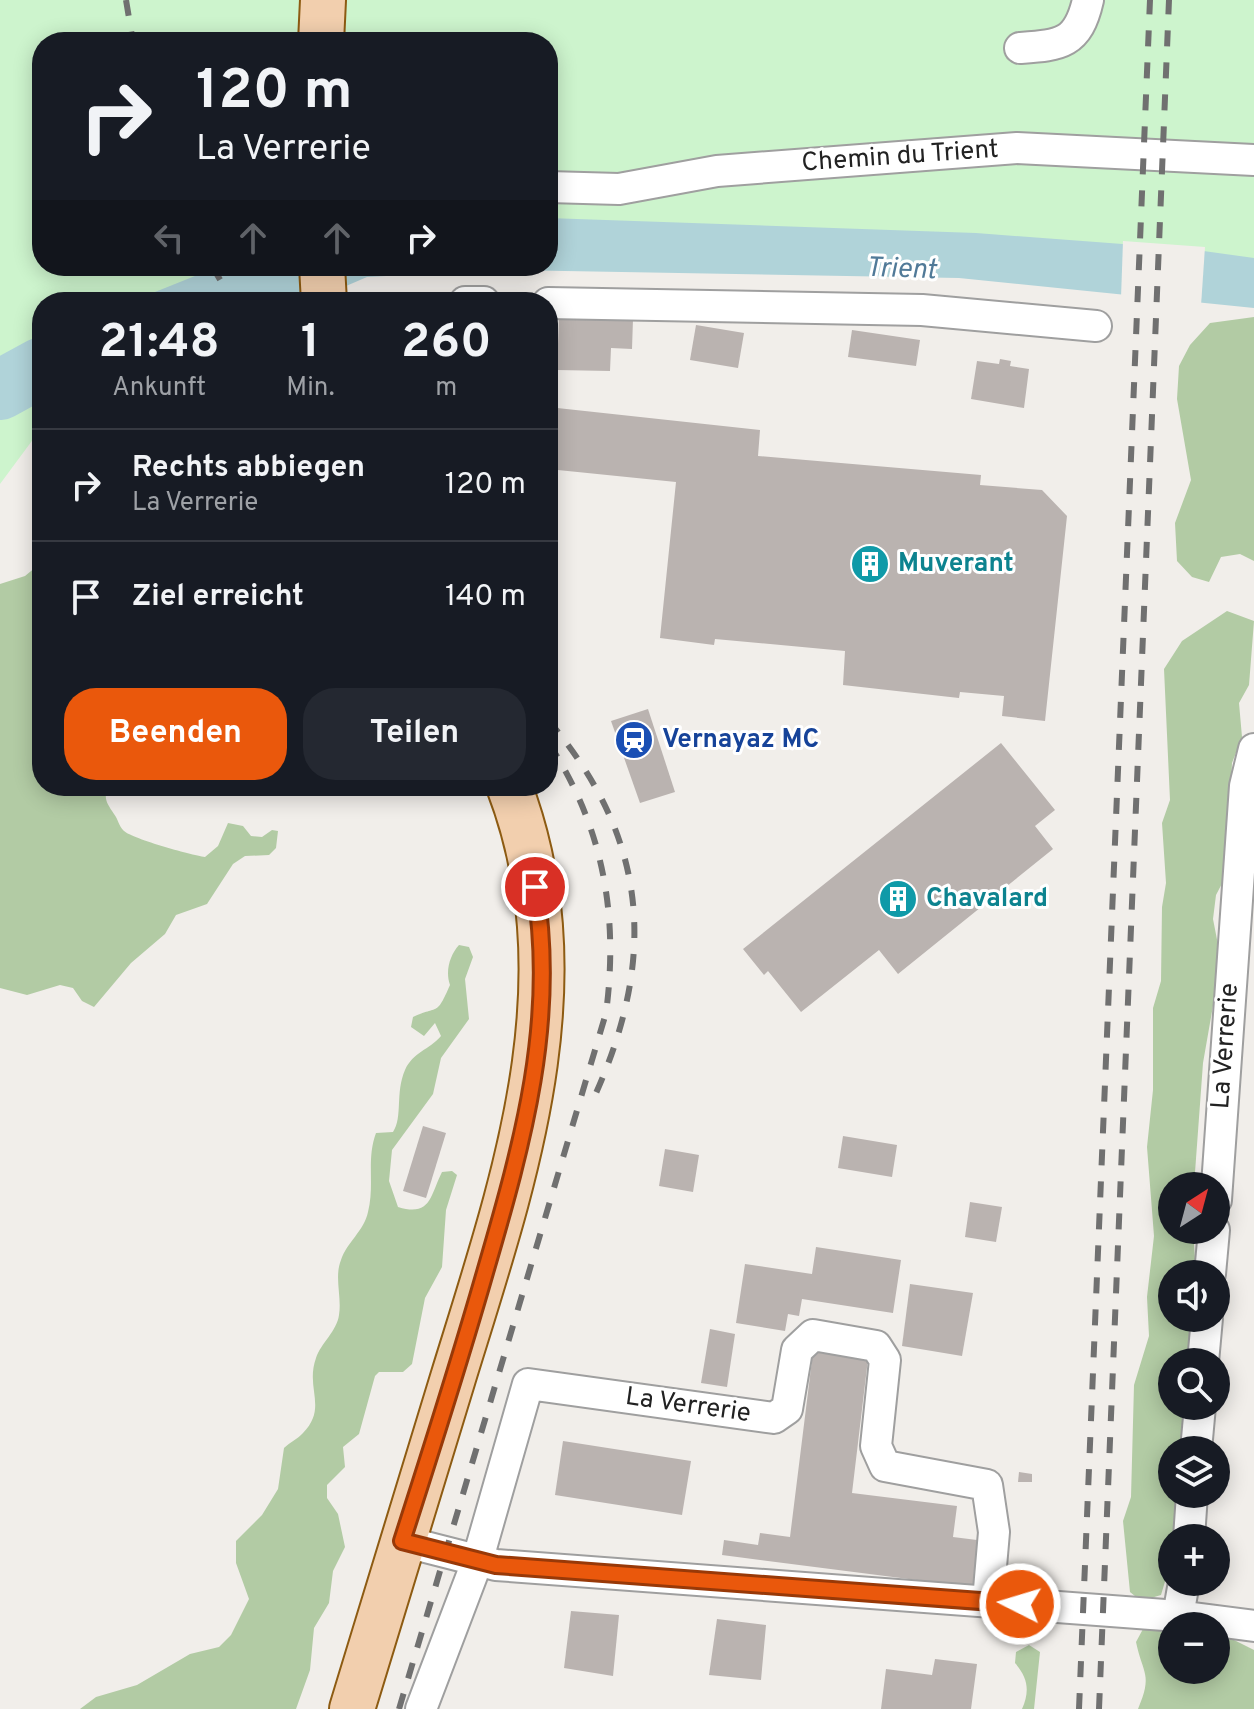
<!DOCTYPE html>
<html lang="de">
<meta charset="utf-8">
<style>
:root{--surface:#171b24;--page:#242831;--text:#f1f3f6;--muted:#9ea1a6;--line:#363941;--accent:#ea580c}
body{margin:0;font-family:Overpass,sans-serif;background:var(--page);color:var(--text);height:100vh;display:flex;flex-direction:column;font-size:30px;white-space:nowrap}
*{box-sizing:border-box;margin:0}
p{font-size:26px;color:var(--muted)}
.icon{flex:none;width:44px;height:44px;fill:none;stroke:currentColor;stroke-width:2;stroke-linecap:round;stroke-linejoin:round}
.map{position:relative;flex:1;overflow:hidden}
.side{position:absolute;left:32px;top:292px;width:526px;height:504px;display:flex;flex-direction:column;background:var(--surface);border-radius:32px;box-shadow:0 4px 20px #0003}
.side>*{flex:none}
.top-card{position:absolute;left:32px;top:32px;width:526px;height:244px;border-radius:32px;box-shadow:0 4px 20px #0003;background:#171b24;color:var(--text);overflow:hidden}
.needle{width:52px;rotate:36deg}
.controls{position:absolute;left:1158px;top:1172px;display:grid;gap:16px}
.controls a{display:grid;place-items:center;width:72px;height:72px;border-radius:50%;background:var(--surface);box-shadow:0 4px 20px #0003;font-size:40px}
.pin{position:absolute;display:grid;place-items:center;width:68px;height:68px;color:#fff;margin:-34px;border:4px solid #fff;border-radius:50%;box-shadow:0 2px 8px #0007}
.me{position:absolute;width:88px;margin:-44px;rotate:275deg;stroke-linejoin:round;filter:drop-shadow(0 0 6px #0008)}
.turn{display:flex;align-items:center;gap:28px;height:168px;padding:0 32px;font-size:36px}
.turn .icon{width:104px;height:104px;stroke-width:2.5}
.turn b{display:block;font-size:56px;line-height:68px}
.lanes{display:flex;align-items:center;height:76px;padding:0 32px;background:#0003;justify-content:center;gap:40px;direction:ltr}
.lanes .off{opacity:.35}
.eta{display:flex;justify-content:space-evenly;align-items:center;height:136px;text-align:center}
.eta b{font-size:48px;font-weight:700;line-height:56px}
.button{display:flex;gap:16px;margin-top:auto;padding:16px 32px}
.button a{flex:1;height:92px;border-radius:32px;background:var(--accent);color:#fff;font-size:32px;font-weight:700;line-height:92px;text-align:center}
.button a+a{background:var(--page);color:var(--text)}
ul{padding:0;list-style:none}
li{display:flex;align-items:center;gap:24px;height:112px;padding:0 32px;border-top:2px solid var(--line)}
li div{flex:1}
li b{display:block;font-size:30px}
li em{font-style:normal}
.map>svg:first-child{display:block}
.forest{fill:#b2cba4}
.park{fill:#cdf4cd}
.water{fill:#b0d3d9}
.pier{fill:#f1eeea}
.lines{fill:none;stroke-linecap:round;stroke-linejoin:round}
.river{stroke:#b0d3d9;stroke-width:60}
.building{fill:#bab3b0}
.minor-casing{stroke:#9f9f9f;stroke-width:34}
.primary-casing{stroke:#8d5b12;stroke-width:48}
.minor{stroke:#fff;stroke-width:30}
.primary{stroke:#f2cfae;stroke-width:44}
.rail{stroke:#707070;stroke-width:6;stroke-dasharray:16 16;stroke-linecap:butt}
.route-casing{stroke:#983908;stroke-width:20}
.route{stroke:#ea580c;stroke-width:14}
.labels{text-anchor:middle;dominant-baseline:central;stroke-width:6;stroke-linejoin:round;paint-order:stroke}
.street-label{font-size:26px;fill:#222;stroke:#fff}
.culture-label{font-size:26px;font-weight:bold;fill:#0d838f;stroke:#fff;text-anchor:start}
.transit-label{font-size:26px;font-weight:bold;fill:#164399;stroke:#fff;text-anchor:start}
.water-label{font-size:28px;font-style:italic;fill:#517a98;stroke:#fff}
</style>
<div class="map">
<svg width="1254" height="1709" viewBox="0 0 1254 1709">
<rect width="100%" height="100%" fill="#f1eeea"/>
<!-- forest -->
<g class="forest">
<polygon points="1254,317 1254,561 1240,554 1221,557 1209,582 1192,577 1177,561 1175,523 1191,480 1177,399 1179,366 1190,345 1210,323"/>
<path d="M42,562V786H108C103,799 107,803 114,814C118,819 119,826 123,830C129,838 191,855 205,857L218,846L228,823L243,826L251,836L262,837L272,830L278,831L276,848L269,855L245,856L233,864L207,904L176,915L165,934L131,963L94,1007L82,1001L73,988L60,985L27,995L0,988V584L25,576Z"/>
<polygon points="1227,611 1254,621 1249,685 1239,703 1242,737 1232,763 1227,874 1216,895 1213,919 1221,960 1203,1063 1194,1186 1172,1186 1172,1230 1193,1230 1196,1274 1172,1274 1172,1318 1191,1318 1191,1323 1190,1362 1172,1362 1172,1406 1184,1406 1180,1450 1172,1450 1172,1494 1179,1494 1174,1515 1178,1534 1172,1538 1172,1558 1161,1595 1141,1601 1130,1592 1123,1521 1131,1497 1134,1385 1149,1336 1147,1297 1154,1236 1147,1147 1153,1090 1153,1008 1161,981 1162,907 1166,883 1162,823 1170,800 1164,669 1182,641"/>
<path d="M459,945L469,947L473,957L465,979L469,1019L441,1058L433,1094L392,1150L389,1181L398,1207C431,1217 430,1196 442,1172L452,1171L457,1175L446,1210L442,1267L425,1298L412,1364L403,1372H379L375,1376L359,1434L343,1447L345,1467L327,1485V1498L338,1514L345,1547L333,1571L329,1603L314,1628L310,1670L296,1709H80L96,1697L137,1685L190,1654L219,1647L231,1635L249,1599L236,1563V1541L262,1515L278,1489L284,1448C290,1442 298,1439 303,1433C328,1407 305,1389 316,1358C321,1343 337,1331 339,1315C342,1297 334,1277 341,1260C347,1242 364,1231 368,1212C375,1184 366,1160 376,1133L393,1132C403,1117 395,1093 405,1070C413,1052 429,1050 441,1036L435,1023L424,1036L411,1027L413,1017C439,1005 436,1017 450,985C445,971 450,955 459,945Z"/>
<path d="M1159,1626L1172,1628V1670H1216V1631L1254,1650V1709H1138C1153,1674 1143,1675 1136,1642L1143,1629Z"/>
<path d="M1029,1645L1040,1652L1034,1709H1022C1030,1691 1028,1678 1015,1663L1016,1652Z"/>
</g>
<!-- park -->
<polygon class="park" points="0,0 1254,0 1254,294 548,251 548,42 42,42 42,266 311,266 205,302 42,302 42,357 26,363 40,430 0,484"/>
<!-- water -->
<polygon class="water" points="548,218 976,233 1189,249 1254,258 1254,308 959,278 501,270 367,277 309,302 130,302 220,266 548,266"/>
<!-- pier -->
<polygon class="pier" points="1123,241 1205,247 1201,306 1121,298"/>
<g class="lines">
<!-- river -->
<polyline class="river" points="0,390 42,367"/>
</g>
<!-- building -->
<g class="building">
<polygon points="559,317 633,319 632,349 611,348 610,371 557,370"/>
<polygon points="696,325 744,333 738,368 690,360"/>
<polygon points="852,330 920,340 916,366 848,357"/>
<polygon points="1000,359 1011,361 1010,366 1029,369 1024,408 971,399 977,361 999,364"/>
<polygon points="548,407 760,430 758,456 981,475 980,485 1042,490 1067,516 1045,721 1002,716 1004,696 960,692 959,698 843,685 845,651 715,639 714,645 660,638 676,482 548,469"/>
<polygon points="648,709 675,792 640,803 611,721"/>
<polygon points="1001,743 1055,810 1035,826 1053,849 898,974 879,950 801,1012 768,971 764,975 743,949"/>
<polygon points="423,1126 446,1133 426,1198 403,1191"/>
<polygon points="843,1136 897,1145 892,1177 838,1168"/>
<polygon points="665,1149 699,1155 693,1192 659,1186"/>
<polygon points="970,1202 1002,1207 996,1242 965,1237"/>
<polygon points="816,1247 901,1260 893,1313 802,1299 799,1316 788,1314 785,1331 736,1323 745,1264 812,1274"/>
<polygon points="910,1284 973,1293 962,1356 902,1346"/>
<polygon points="710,1329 735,1334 727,1387 701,1383"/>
<polygon points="813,1352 868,1359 852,1493 957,1506 953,1537 985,1541 979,1588 722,1555 724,1540 758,1545 760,1533 790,1537"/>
<polygon points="563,1441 691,1461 682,1515 555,1495"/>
<polygon points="1019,1472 1032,1474 1032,1482 1018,1482"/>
<polygon points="571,1611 619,1615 613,1676 564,1668"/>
<polygon points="717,1619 766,1625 761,1680 709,1675"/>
<polygon points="935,1659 977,1664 971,1709 881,1709 886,1669 932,1675"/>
</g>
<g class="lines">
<!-- minor casing -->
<g class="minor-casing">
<g id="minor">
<path d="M1020,48C1061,45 1078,44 1088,0"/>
<polyline points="548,187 619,189 717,171 1017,148 1254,160"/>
<polyline points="465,302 484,302"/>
<polyline points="548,303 922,310 1096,326"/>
<polyline points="1216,1200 1245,786 1254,749"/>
<polyline points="1210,1274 1214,1230"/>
<polyline points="1203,1362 1207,1318"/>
<polyline points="1196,1450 1200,1406"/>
<polyline points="1189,1538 1192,1494"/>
<polyline points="402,1541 496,1565 1178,1616 1254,1626"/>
<polyline points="1178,1616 1184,1582"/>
<polyline points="421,1709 477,1562 528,1384 774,1418 787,1409 797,1350 813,1335 876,1346 885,1360 876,1446 885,1466 987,1485 994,1532 988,1601"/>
</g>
</g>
<!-- primary casing -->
<g class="primary-casing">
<g id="primary">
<polyline points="321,42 323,0"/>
<polyline points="322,266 324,302"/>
<path d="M352,1709C385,1598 419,1488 453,1378C512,1186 585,985 509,786"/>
</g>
</g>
<!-- minor -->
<use href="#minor" class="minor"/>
<!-- primary -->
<use href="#primary" class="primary"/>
<!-- rail -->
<g class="rail">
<polyline points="126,0 133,42"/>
<polyline points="212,266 233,302"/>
<path d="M548,720C651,841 657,961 592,1102"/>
<path d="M399,1709L606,1013C619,914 603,826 548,742"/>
<polyline points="1079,1709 1150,0"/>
<polyline points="1099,1709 1169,0"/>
</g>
</g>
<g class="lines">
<!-- route casing -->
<g class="route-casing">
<path id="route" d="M535,887C557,1020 523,1142 486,1269C460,1360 431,1451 402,1541L496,1565L1020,1604"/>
</g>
<!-- route -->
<use href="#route" class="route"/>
</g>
<!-- icons -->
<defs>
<g id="building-disc" transform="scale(2)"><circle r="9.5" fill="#0f9aa8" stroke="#fff"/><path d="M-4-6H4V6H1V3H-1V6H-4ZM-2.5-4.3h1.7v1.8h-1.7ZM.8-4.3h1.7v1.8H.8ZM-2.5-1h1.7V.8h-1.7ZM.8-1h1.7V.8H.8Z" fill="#fff"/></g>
<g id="station-disc" transform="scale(2)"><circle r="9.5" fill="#1a4fb4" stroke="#fff"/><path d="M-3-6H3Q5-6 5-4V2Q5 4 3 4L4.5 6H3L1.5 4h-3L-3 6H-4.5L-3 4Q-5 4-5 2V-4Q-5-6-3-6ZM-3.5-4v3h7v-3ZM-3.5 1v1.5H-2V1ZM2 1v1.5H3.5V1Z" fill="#fff"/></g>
</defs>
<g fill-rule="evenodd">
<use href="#building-disc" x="870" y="564"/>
<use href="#station-disc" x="634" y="740"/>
<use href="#building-disc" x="898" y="899"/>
</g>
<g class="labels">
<!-- street labels -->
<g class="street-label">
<text transform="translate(900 157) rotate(-4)">Chemin du Trient</text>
<text transform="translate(1226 1046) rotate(-86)">La Verrerie</text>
<text transform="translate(688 1406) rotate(8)">La Verrerie</text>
</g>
<!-- culture labels -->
<g class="culture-label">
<text x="898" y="564">Muverant</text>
<text x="926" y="899">Chavalard</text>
</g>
<!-- transit labels -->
<g class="transit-label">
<text x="662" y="740">Vernayaz MC</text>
</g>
<!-- water labels -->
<g class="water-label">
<text transform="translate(901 270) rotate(2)">Trient</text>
</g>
</g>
</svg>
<div class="controls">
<a><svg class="needle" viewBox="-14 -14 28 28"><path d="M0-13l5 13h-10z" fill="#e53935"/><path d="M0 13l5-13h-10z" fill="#9ea1a6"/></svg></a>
<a><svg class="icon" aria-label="sound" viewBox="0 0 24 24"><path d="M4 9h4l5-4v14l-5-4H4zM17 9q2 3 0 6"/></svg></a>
<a><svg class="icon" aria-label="search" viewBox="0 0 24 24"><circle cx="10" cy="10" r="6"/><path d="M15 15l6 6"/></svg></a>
<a><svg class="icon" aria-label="layers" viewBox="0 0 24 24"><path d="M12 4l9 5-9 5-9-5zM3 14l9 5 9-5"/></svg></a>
<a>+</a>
<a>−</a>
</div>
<div class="pin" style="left:535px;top:887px;background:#d93025"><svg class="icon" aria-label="arrive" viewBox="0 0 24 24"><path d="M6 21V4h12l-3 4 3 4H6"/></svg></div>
<svg class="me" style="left:1020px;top:1604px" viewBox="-20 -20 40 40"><circle r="17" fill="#ea580c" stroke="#fff" stroke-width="3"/><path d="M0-11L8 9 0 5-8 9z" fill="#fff"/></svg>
<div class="top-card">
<div class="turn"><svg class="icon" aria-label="right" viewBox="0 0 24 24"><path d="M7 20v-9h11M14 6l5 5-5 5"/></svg><div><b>120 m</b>La Verrerie</div></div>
<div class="lanes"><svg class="icon off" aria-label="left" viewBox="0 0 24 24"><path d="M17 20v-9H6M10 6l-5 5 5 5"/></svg><svg class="icon off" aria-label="ahead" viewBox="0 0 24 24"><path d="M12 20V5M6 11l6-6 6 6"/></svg><svg class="icon off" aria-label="ahead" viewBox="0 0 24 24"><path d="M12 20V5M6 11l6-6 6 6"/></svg><svg class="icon" aria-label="right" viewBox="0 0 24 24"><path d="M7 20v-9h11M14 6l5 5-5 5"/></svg></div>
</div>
<section class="side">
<div class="eta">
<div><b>21:48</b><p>Ankunft</p></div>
<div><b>1</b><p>Min.</p></div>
<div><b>260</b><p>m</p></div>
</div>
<ul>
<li><svg class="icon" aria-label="right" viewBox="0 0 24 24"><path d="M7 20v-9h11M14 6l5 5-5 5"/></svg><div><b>Rechts abbiegen</b><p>La Verrerie</p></div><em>120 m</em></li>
<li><svg class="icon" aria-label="arrive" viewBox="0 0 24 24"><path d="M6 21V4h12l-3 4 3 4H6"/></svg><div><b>Ziel erreicht</b></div><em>140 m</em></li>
</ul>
<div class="button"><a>Beenden</a><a>Teilen</a></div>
</section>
</div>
